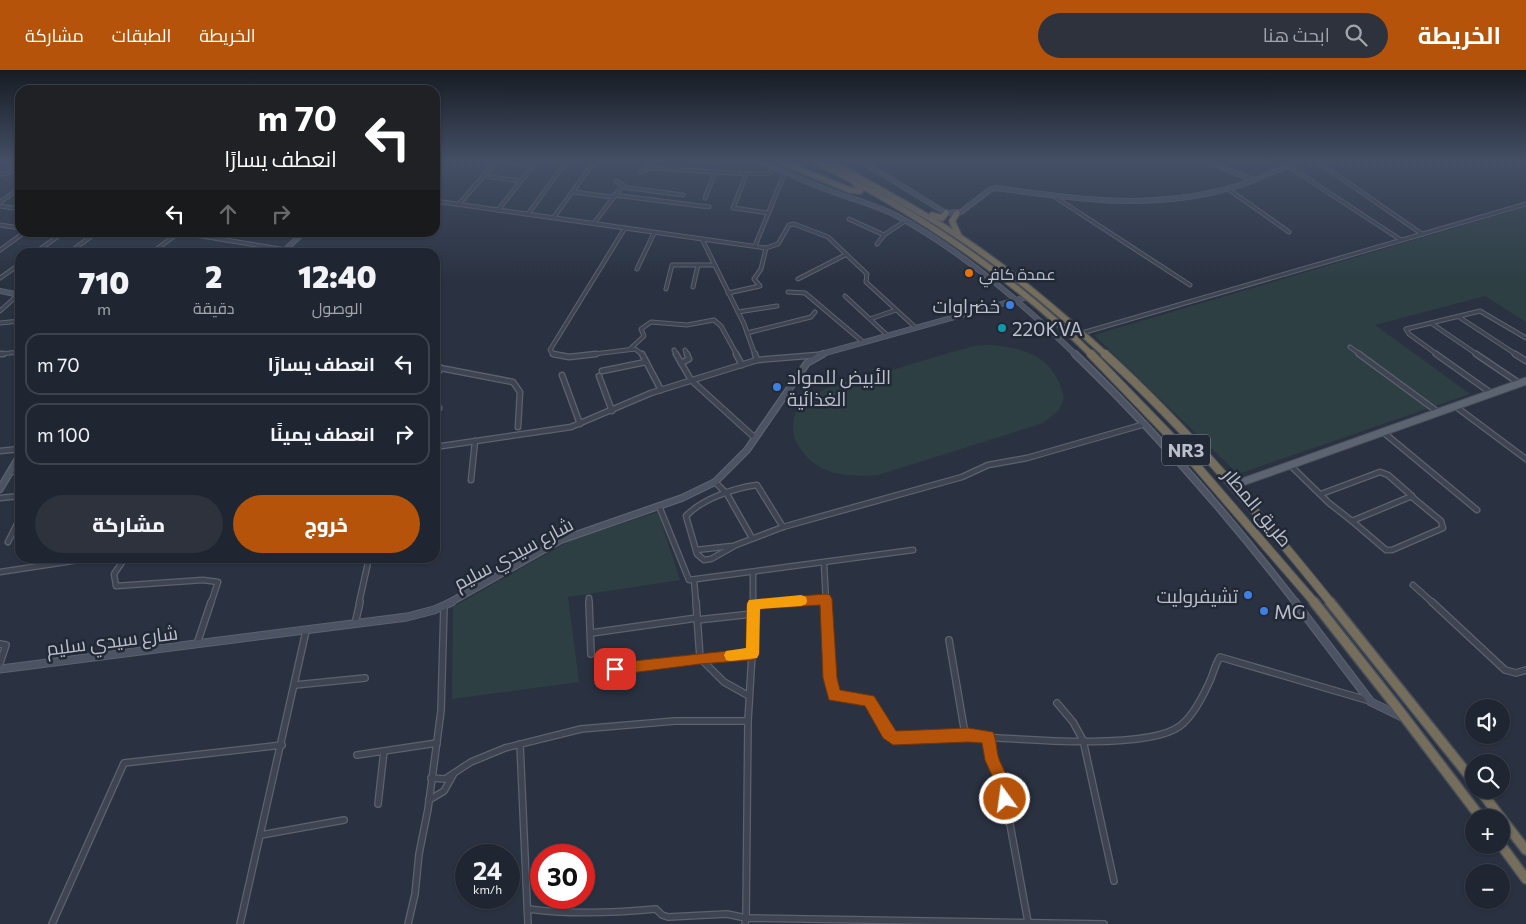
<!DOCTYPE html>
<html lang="ar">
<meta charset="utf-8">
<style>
:root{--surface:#202631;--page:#2d323d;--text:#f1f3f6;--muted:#a2a5ab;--line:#3d434d;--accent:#b45309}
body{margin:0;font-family:Commissioner,Cairo,sans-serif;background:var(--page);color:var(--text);direction:rtl;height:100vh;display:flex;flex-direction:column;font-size:19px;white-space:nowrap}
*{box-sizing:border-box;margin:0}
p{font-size:16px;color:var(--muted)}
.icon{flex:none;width:28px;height:28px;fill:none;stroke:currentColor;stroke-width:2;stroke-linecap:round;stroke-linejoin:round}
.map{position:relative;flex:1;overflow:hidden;direction:ltr}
.details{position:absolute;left:15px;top:178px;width:425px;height:315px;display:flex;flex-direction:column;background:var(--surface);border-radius:15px;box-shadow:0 1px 4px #0004,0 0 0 1px var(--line);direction:rtl}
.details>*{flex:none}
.guide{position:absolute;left:15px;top:15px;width:425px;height:152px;border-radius:15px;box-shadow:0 1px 4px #0004,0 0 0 1px var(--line);direction:rtl;background:#202124;color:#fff;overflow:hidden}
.buttons{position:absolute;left:1465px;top:629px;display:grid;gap:10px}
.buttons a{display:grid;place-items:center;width:45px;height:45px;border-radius:50%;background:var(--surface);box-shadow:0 1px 4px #0004,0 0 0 1px var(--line);font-size:25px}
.speed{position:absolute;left:455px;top:774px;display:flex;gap:10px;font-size:25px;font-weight:700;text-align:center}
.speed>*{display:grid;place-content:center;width:65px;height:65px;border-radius:50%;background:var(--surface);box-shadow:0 1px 4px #0004,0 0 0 1px var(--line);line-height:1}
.speed small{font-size:12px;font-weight:400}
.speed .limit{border:8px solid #d22;background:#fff;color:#111}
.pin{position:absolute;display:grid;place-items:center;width:42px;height:42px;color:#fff;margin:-21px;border-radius:10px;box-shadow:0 2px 8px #0006}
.me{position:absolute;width:55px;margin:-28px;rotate:346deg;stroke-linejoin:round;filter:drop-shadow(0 0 4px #0008)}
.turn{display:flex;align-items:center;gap:18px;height:105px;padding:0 20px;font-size:22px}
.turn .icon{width:65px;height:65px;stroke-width:2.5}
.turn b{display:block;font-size:35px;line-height:42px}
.lanes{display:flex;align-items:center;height:48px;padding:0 20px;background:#0003;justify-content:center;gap:25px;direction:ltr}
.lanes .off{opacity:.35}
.eta{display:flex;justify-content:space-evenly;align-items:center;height:85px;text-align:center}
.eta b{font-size:30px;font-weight:800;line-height:35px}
.action{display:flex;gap:10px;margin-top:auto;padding:10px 20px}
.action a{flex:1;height:58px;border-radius:30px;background:var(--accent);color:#fff;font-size:20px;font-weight:800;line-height:58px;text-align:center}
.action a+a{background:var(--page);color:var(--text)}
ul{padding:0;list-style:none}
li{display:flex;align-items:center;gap:15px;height:62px;margin:0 10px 8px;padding:0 10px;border:2px solid var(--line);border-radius:15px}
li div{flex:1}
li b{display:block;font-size:19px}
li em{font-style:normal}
header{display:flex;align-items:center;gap:30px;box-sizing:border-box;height:70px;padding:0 25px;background:var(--accent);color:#fff}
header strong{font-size:24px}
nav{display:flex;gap:28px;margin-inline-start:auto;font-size:18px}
.search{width:350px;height:45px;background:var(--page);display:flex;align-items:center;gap:12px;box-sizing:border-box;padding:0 18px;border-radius:28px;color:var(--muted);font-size:19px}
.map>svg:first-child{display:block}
.green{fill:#2d3f43}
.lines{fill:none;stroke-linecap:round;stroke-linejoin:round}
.street-far2-casing{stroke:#5c626e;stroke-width:5}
.street-far1-casing{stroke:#5c626e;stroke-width:7}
.street-casing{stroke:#5c626e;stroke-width:8}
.secondary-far2-casing{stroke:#5c626e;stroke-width:6}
.secondary-far1-casing{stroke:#5c626e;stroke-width:8}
.secondary-casing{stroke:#5c626e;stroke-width:9}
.primary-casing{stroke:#484d5a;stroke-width:9}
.highway-far2-casing{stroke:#484f5b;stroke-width:8}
.highway-far1-casing{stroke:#484f5b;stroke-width:10}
.highway-casing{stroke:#484f5b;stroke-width:12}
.street-far2{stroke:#3e4451;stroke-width:3}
.street-far1{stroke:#3e4451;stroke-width:4.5}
.street{stroke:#3e4451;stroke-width:5.5}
.secondary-far2{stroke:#4c5363;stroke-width:4.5}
.secondary-far1{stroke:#4c5363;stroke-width:5.5}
.secondary{stroke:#4c5363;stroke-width:7}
.primary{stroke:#5c6371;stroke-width:7}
.highway-far2{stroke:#766e5c;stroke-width:5.5}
.highway-far1{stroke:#766e5c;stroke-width:8}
.highway{stroke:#766e5c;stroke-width:9}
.route{fill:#b45309;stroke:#753606}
.slow{fill:#f59e0b}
.food-dot{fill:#e8710a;stroke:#222936;stroke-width:2}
.shop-dot{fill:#3f7fe0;stroke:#222936;stroke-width:2}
.culture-dot{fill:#0f9aa8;stroke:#222936;stroke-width:2}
.labels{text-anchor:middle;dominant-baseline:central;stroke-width:5;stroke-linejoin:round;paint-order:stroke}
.far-poi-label{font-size:16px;fill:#bbc0cb;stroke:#222936;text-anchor:start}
.shield{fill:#222936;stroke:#8d939e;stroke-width:1}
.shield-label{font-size:18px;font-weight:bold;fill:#bbc0cb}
.poi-label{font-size:19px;fill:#bbc0cb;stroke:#222936;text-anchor:start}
.street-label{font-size:19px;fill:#bbc0cb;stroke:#222936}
</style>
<header>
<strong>الخريطة</strong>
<div class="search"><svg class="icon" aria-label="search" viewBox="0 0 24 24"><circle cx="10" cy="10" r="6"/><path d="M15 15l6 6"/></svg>ابحث هنا</div>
<nav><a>الخريطة</a><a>الطبقات</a><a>مشاركة</a></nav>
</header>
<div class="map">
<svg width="1526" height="854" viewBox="0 0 1526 854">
<rect width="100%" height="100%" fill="#2a3241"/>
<!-- green -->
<g class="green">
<polygon points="1526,137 1526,252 1485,226 1375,255 1470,324 1238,404 1094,265"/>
<path d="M991,275C1029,279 1055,288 1064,328L1059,340L1043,353L878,405C853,407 825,406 807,387C798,377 793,369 793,356C794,317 860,309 889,301C917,292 945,284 974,276Z"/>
<polygon points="658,442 680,510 568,527 579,612 452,629 453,537 571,470"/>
</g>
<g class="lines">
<!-- street-far2 casing -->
<g class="street-far2-casing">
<g id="street-far2">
<polyline points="503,92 533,96 521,111"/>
<polyline points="711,92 718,93"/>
<polyline points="1318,92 1422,164"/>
<polyline points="1288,96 1401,170"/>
<polyline points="641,102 649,98 748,104"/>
<polyline points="0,104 7,103 20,95"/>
<polyline points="484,106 521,111 498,140"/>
<polyline points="622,117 683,125"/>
<polyline points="1228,119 1289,162"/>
<polyline points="573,122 612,127"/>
<polyline points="614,125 709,137"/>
<polyline points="1055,127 1190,215"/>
<polyline points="705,128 715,102"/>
<polyline points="435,131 766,178 778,174 789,155 794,154 828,167 867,204 866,212 915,257"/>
<polyline points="0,132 20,118"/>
<polyline points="459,134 496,92"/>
<polyline points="0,136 20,139"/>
<polyline points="769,143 733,138 746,105 750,103 768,104 775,98"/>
<polyline points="528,144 566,92"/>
<polyline points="554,147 594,92"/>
<polyline points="849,149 884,165"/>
<polyline points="594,153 623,115 616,111"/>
<polyline points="0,155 20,158"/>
<polyline points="177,162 286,180"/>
<polyline points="702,169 744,254 755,285"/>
<polyline points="877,174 884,165 905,151"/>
<polyline points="755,176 785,102"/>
<polyline points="0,180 25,162"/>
<polyline points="36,182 64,162"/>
<polyline points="70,182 97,162"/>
<polyline points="153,182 178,163"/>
<polyline points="637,199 654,163"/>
<polyline points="0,208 20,194"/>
<polyline points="798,209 845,185"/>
<polyline points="693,217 698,195"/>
<polyline points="666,219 672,195 714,195"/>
<polyline points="788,222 805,223 863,272"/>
<polyline points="728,223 760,216 754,209 761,199 766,178"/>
<polyline points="14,224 20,219"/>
<polyline points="845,226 887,265"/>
<polyline points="0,241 19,224"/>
<polyline points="738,242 777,236"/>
<polyline points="1459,247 1517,285"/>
<polyline points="870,249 896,240"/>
<polyline points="0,253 20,251"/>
<polyline points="1431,253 1478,285"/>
<polyline points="747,263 811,247 815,242"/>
<polyline points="1082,263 1526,134"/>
<polyline points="1350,277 1361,285"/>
<polyline points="630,279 644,266 641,259 651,252 687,255 714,250 721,256 737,285"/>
<polyline points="674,280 677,285"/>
<polyline points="685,280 687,285"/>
<polyline points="0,284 20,282"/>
<polyline points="554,285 550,280 625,158"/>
<polyline points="586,285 635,279 643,285"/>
<polyline points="1438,285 1409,264 1406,259 1480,241 1526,268"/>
</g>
</g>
<!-- street-far1 casing -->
<g class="street-far1-casing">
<g id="street-far1">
<polyline points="0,284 3,284"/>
<polyline points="553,284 569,287 596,284"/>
<polyline points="642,284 661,320"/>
<polyline points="676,284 691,310 755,368"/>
<polyline points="736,284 742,295"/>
<polyline points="755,284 757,290"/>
<polyline points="1359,284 1438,342"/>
<polyline points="1436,284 1491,323"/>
<polyline points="1476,284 1519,313"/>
<polyline points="1515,284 1526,291"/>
<polyline points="681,293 689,289 687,284"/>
<polyline points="435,297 513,312 520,322 518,357"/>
<polyline points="602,301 646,292"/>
<polyline points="562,305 580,354"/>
<polyline points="599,306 612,341"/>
<polyline points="435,307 441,298"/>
<polyline points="1455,336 1526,389"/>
<polyline points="435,338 439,338"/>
<polyline points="1383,362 1477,440"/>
<polyline points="435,377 571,357 651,323 757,290 818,285"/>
<polyline points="0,381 20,379"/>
<polyline points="1291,396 1329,433 1352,451 1412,426 1388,405 1380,402 1321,424"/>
<polyline points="10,402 20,401"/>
<polyline points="471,410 475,371"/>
<polyline points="715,412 727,424 752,468"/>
<path d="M757,415L783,457L736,475L711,489L704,490L697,484L686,446C702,429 734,418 757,415Z"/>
<polyline points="0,428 20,426"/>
<polyline points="659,436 689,510 913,480"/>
<polyline points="1352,451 1386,480 1392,480 1443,458 1441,451 1412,427"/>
<polyline points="783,457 962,407 988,395 1027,388 1145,354"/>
<polyline points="8,472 20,448"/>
<polyline points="696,480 732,476"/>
<polyline points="125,488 114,504 116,516 203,510 218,512 211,533"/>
<polyline points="824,493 826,533"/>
<polyline points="0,502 92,488"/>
<polyline points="694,510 696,533"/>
<polyline points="1413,515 1433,533"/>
<polyline points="589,528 589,533"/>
<polyline points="359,533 369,488"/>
<polyline points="753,533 753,502"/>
<polyline points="763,533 826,529"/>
</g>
</g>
<!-- street casing -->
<g class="street-casing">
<g id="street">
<polyline points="589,532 591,584"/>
<polyline points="696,532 700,588 752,584 753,532"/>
<polyline points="826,532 830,608 834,626 870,630 888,663 893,668 968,665"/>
<polyline points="1432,532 1505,600 1516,603 1526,600"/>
<polyline points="754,534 781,532"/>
<polyline points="697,550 752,544"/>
<polyline points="355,554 360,532"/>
<polyline points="591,563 697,548"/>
<path d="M949,570L964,658L968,665L973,666C1017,669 1147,681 1180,656C1192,647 1202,628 1208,615C1213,606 1214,596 1220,587L1370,631"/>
<polyline points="0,574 6,575 0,593"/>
<polyline points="197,574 211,532"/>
<polyline points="615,599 700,588 724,612 749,626"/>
<polyline points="295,615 365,608"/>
<polyline points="1057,633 1073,652 1083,670 1114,811"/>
<polyline points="988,667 992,690 1002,711 1028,852"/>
<polyline points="520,674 528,854"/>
<polyline points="357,685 437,673"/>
<polyline points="431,708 445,709 471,692 505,678 581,659 675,651 748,651"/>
<polyline points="429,730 444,721 453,705"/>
<polyline points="378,734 384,681"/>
<polyline points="261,765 344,750"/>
<path d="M528,839C571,845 613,843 656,839L662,845L668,847L727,844L746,848L748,651L752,584"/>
<polyline points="52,854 124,693 282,675"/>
<polyline points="240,854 306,561"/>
<polyline points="408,854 415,824 419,784 428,739 441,641 444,536"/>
<polyline points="745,854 746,848 1104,854"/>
</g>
</g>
<!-- secondary-far2 casing -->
<g class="secondary-far2-casing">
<g id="secondary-far2">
<path d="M763,92C787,104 811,114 836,123C856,130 878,136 897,146C959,179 1026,236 1076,285"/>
<path d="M863,92L946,143L961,142L991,119L996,118C1073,129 1150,140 1226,119C1250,113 1274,101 1297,92"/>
<polyline points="1208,92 1254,110"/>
<polyline points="283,182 304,162"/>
<polyline points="0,221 20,225"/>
<polyline points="818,285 1027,227"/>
</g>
</g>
<!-- secondary-far1 casing -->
<g class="secondary-far1-casing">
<g id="secondary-far1">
<path d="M1075,284C1155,361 1228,445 1296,533"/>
<polyline points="0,419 20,385"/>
<polyline points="449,533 561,470 682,428 715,412 747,380 807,293 823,284"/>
</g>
</g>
<!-- secondary casing -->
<g class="secondary-casing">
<g id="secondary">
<polyline points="1295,532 1371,632 1404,648"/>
<polyline points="0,599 407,547 434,540 452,532"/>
</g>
</g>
<!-- primary casing -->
<g class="primary-casing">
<polyline id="primary" points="1234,415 1526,311"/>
</g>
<!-- highway-far2 casing -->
<g class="highway-far2-casing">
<g id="highway-far2">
<polyline points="781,92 850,120 860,121 861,118 856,114"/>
<path d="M817,92C918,143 1012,206 1092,285"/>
<path d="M830,92C862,110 895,127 926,146C991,184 1050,234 1106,285"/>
<polyline points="957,143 952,151 958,164"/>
<polyline points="932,145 942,148 946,143"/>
</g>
</g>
<!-- highway-far1 casing -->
<g class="highway-far1-casing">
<g id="highway-far1">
<polyline points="1091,284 1176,372 1315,533"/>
<path d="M1105,284C1188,360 1261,446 1331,533"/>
</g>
</g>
<!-- highway casing -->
<g class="highway-casing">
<g id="highway">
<polyline points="1314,532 1399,640 1481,748"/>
<polyline points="1330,532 1474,712"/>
<polyline points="1480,720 1501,748"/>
<polyline points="1501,748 1526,780"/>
<polyline points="1501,775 1526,809"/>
</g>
</g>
<!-- street-far2 -->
<use href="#street-far2" class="street-far2"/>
<!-- street-far1 -->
<use href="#street-far1" class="street-far1"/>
<!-- street -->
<use href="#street" class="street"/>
<!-- secondary-far2 -->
<use href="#secondary-far2" class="secondary-far2"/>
<!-- secondary-far1 -->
<use href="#secondary-far1" class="secondary-far1"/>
<!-- secondary -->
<use href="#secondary" class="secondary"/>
<!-- primary -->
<use href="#primary" class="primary"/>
<!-- highway-far2 -->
<use href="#highway-far2" class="highway-far2"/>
<!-- highway-far1 -->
<use href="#highway-far1" class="highway-far1"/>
<!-- highway -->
<use href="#highway" class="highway"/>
</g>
<!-- sky -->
<linearGradient id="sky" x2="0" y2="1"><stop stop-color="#171c24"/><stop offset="0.43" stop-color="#444f65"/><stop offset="1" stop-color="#444f65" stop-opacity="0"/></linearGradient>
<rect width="1526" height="212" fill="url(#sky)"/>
<!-- route -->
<path class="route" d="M826,524L830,525L832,529L837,608L840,620L874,626L896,661L968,658L993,662C997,671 996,680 999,689C1004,703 1017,718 1010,734L1005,736L1000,734L995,712L985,690L982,673L968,672L893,675L883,668L865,636L829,630L823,608L820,535L760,539L759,584L757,588L752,590L700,594L615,605L611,603L609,599L611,594L615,593L746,579L747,534L749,530Z"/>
<!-- slow -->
<polygon class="slow" points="801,525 806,527 807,531 806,534 801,536 760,539 759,584 757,588 730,591 726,590 724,585 726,581 746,578 747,534 749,530"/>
<!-- markers -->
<circle class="food-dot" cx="969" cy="203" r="5"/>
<g class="shop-dot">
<circle cx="1010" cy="235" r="5"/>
<circle cx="777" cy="317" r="5"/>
<circle cx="1248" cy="525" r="5"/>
<circle cx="1264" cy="541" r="5"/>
</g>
<circle class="culture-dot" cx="1002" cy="258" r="5"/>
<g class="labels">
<!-- far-poi labels -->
<g class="far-poi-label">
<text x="979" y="203">عمدة كافي</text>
</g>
<!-- shield labels -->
<rect class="shield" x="1162" y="364.5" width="48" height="31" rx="4"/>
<g class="shield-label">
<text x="1186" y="380">NR3</text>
</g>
<!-- poi labels -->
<g class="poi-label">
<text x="1000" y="235" text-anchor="end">خضراوات</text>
<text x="1012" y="258">220KVA</text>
<text x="787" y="306">الأبيض للمواد<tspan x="787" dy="22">الغذائية</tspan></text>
<text x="1238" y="525" text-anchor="end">تشيفروليت</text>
<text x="1274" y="541">MG</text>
</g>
<!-- street labels -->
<g class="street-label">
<text transform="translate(1258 437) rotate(50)">طريق المطار</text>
<text transform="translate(513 483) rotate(-28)">شارع سيدي سليم</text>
<text transform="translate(112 570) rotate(-7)">شارع سيدي سليم</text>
</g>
</g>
</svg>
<div class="buttons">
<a><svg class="icon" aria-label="sound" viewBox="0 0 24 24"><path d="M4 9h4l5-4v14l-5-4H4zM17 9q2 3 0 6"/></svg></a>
<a><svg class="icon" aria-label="search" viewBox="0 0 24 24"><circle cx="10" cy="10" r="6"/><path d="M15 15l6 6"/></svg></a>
<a>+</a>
<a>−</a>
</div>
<div class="speed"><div>24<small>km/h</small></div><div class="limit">30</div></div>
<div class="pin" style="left:615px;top:599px;background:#d93025"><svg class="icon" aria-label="arrive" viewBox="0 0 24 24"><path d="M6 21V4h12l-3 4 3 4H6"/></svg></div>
<svg class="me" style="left:1005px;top:729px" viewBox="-20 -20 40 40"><circle r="17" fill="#b45309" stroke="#fff" stroke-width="3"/><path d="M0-11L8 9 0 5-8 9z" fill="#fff"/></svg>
<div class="guide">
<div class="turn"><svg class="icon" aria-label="left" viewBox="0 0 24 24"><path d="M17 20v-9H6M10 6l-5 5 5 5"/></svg><div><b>70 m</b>انعطف يسارًا</div></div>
<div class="lanes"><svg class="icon" aria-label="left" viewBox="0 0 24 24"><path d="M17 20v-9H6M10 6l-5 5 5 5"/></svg><svg class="icon off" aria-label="ahead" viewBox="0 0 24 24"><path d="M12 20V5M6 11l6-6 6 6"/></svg><svg class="icon off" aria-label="right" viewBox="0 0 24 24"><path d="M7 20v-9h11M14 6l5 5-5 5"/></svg></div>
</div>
<section class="details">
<div class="eta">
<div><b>12:40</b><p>الوصول</p></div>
<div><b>2</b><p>دقيقة</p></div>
<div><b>710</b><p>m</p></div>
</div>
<ul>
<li><svg class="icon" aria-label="left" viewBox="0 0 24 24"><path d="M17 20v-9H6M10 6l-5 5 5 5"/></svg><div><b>انعطف يسارًا</b></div><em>70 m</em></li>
<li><svg class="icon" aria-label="right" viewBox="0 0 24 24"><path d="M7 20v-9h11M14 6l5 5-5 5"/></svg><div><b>انعطف يمينًا</b></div><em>100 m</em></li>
</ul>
<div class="action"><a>خروج</a><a>مشاركة</a></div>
</section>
</div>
